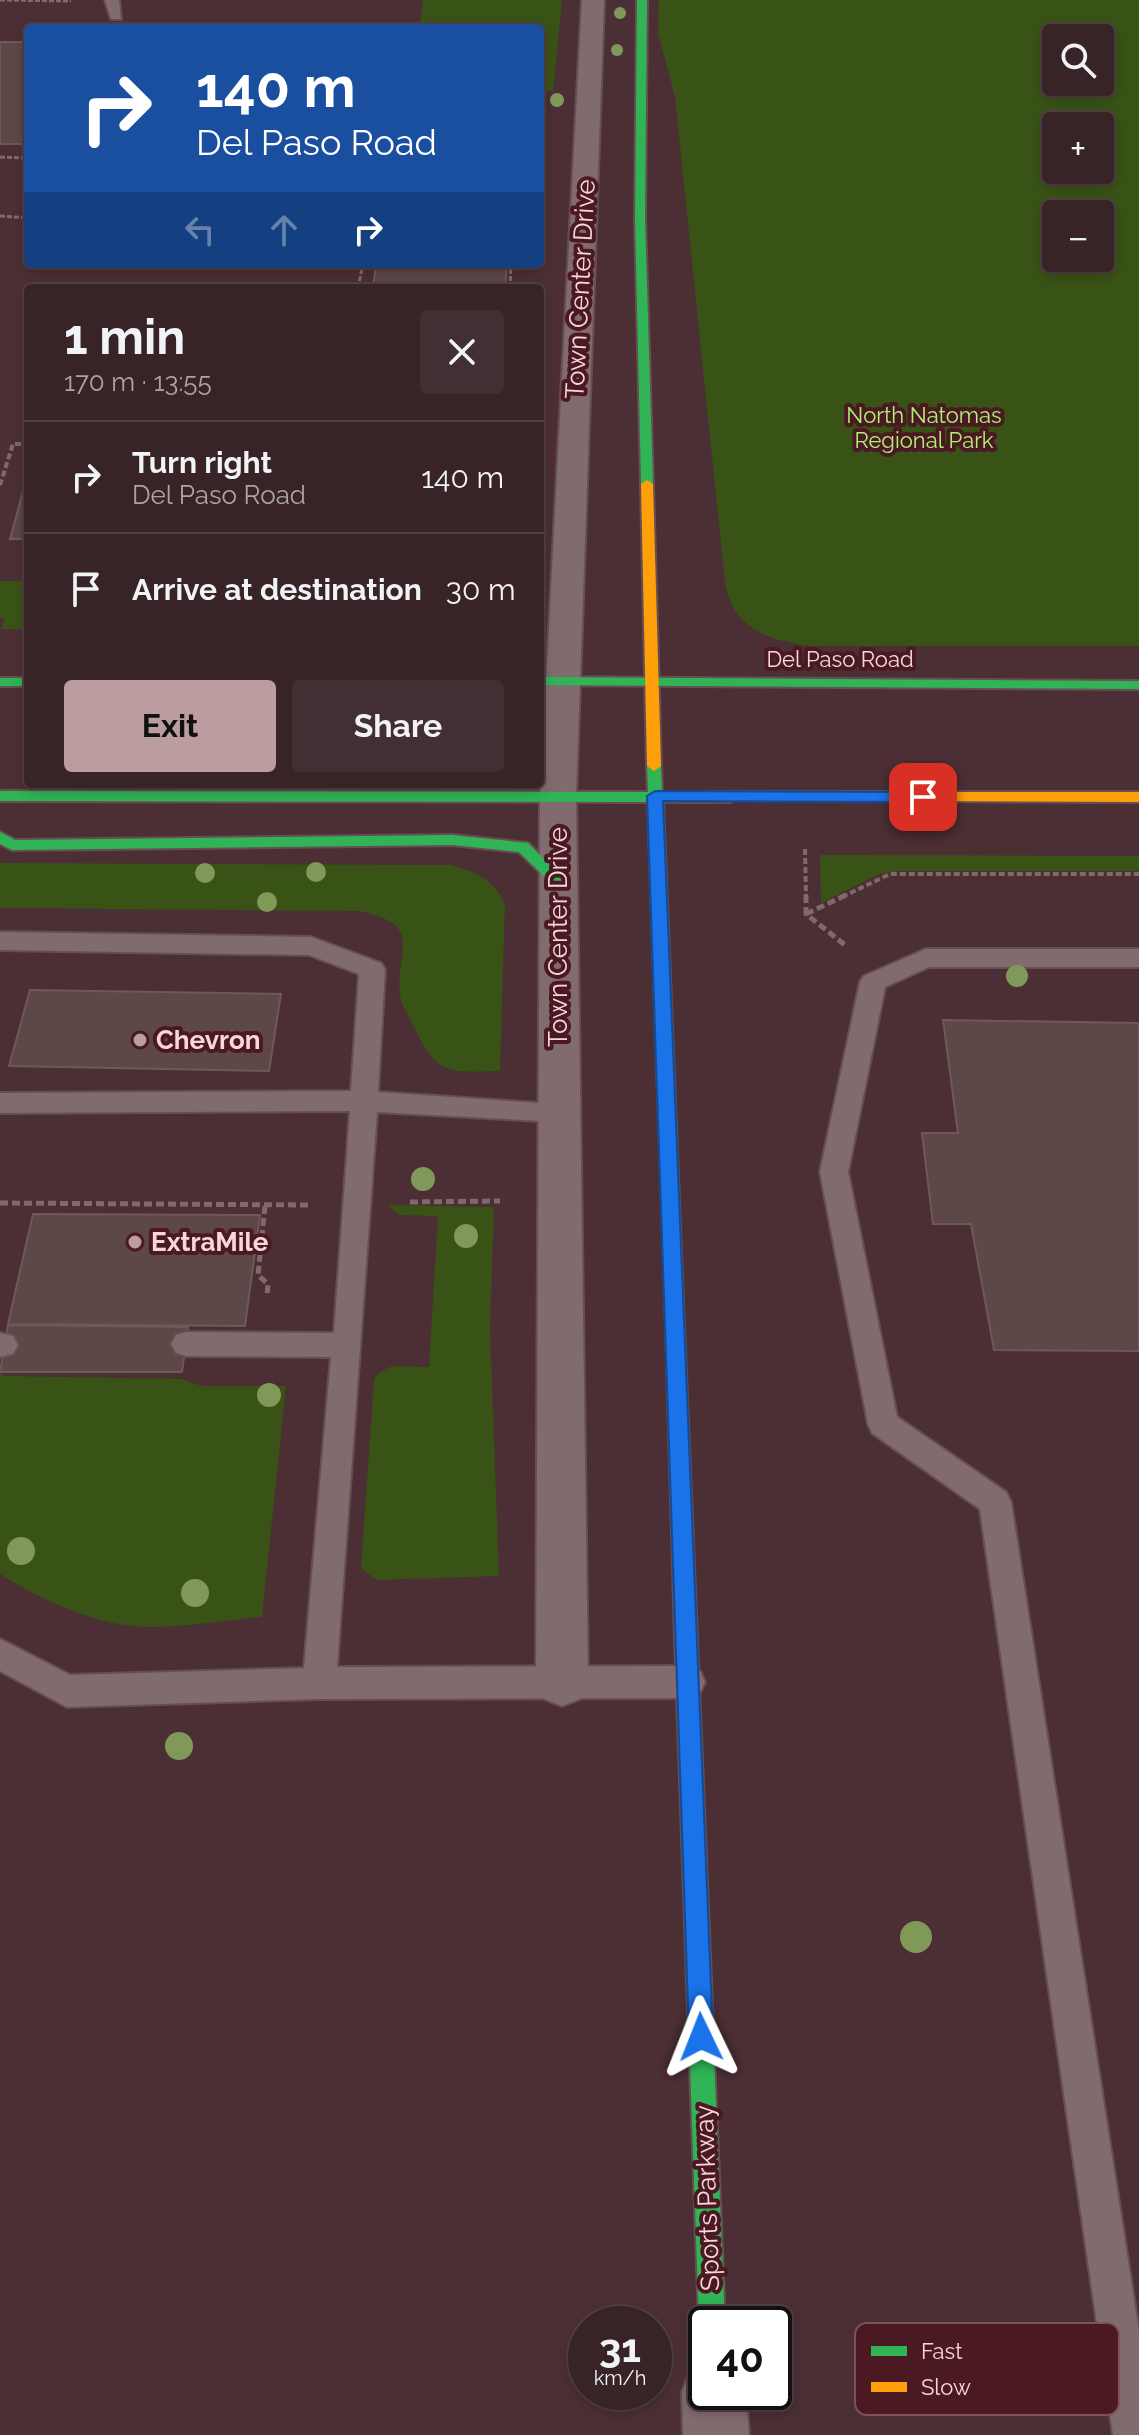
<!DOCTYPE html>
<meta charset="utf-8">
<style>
:root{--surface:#382327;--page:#432f33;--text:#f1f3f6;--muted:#aba4a7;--line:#524044;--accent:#bb9c9f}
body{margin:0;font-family:Raleway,sans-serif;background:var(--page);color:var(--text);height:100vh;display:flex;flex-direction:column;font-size:30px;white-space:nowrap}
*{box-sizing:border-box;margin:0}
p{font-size:26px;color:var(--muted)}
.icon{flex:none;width:44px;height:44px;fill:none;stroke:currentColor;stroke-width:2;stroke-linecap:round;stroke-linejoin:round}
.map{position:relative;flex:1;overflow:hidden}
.sheet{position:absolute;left:24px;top:284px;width:520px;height:504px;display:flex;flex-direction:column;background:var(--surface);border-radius:8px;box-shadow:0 4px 12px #0003,0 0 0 2px var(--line)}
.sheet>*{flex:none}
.guide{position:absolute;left:24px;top:24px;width:520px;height:244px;border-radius:8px;box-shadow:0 4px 12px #0003,0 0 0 2px var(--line);background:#1a4fa0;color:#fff;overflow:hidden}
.controls{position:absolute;left:1042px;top:24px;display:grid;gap:16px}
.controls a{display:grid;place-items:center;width:72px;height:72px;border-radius:8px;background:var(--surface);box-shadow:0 4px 12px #0003,0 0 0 2px var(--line);font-size:40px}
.speed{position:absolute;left:568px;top:2306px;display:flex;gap:16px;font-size:40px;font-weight:700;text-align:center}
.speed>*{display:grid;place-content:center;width:104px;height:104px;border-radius:50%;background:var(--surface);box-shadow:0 4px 12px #0003,0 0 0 2px var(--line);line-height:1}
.speed small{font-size:20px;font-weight:400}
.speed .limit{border:4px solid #111;border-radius:12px;background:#fff;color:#111}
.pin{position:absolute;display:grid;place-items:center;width:68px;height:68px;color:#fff;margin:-34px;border-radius:16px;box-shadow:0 4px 12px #0006}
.me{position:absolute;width:88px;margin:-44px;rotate:358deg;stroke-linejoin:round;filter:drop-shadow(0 0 6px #0008)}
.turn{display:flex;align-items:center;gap:28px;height:168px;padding:0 40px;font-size:36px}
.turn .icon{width:104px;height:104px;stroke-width:2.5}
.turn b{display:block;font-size:56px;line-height:68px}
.lanes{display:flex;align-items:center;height:76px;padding:0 40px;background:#0003;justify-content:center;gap:40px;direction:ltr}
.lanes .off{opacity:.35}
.round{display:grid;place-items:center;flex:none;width:84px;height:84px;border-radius:8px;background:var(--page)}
.overview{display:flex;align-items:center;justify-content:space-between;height:136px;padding:0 40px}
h1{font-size:48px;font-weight:700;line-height:60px}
.primary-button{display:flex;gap:16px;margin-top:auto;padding:16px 40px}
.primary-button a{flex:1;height:92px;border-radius:8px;background:var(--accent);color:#111;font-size:32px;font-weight:700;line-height:92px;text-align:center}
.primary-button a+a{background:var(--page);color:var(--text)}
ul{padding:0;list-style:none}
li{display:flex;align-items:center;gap:24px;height:112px;padding:0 40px;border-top:2px solid var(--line)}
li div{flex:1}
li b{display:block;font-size:30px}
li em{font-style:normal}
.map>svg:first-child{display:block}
.green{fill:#395216;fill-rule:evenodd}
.building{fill:#5d4747;stroke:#6f5858;stroke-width:2}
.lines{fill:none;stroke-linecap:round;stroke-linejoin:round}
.lane-casing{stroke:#664e52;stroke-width:4}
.street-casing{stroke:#664e52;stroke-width:4}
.fast-casing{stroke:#664e52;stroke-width:4}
.slow-casing{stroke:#664e52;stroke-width:4}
.path-far2{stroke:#7e6a6d;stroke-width:3;stroke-dasharray:5 2;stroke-linecap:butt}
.path-far1{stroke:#7e6a6d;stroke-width:4;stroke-dasharray:6 3;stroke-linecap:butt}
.path{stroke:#7e6a6d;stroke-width:5;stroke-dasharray:8 4;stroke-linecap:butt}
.lane{fill:#816b6e;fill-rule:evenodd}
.street{fill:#816b6e;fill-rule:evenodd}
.fast{fill:#30b455;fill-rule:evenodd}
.slow{fill:#ff9f0a;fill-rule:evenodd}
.tree{fill:#819958}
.route{fill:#1a73e8;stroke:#114b97;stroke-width:2}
.poi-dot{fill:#bb9c9f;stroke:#4a1922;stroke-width:3}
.labels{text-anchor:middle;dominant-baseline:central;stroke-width:8;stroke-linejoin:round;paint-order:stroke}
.far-park-label{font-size:22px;fill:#aef076;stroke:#4a1922}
.far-street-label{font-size:22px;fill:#f8d7d9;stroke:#4a1922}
.street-label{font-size:26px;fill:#f8d7d9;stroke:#4a1922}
.poi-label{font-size:26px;font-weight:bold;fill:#f8d7d9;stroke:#4a1922;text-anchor:start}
.key{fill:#4a1922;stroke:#7e5259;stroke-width:2}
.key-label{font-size:22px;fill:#f8d7d9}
</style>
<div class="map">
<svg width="1139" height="2435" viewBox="0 0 1139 2435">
<rect width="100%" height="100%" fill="#4b2f34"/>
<!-- green -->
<g class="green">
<polygon points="423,0 562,0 553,91 540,91 540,28 420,28"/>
<path d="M659,0H1139V646H811C769,640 733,630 725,583L675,97L658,33ZM1100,38V82H1056V38ZM1100,126V170H1056V126ZM1100,214V258H1056V214Z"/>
<polygon points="28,581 28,629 1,629 5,619 0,618 0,581"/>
<polygon points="820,855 1139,856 1139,871 897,871 880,874 821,903"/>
<path d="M0,863L450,865C477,872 492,879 505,903L500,1071C451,1072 438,1077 415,1029C411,1019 401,1006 400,995C395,949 426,926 360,911L0,908Z"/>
<path d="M388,1205L494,1207L490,1330L499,1576L377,1580L361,1568L374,1380C385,1359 409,1368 429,1367L438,1216L399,1215Z"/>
<path d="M0,1373L4,1376L181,1379L202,1386H286L262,1617C218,1621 156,1633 113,1623C74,1614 34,1596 0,1574Z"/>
</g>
<!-- building -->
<g class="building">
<rect x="0" y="42" width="28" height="102"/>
<polygon points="376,264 507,264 505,288 373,288"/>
<polygon points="28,473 28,539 10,539"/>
<polygon points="30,990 281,994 269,1071 9,1066"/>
<polygon points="943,1020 1139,1023 1139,1351 994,1350 971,1224 933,1224 922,1133 958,1133"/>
<polygon points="33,1214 260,1215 245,1326 8,1324"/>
<polygon points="8,1325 188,1327 182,1372 0,1372"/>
</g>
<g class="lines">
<!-- lane casing -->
<g class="lane-casing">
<g id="lane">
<polygon points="105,0 119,0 121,19 111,19"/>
<polygon points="0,932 311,937 381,963 385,969 378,1092 568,1105 572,1112 568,1119 559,1122 377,1112 337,1667 688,1666 700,1671 705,1682 700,1693 688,1698 319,1699 67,1707 0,1671 0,1639 70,1675 304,1668 331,1357 186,1356 176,1353 171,1344 176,1335 186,1332 334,1333 350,1111 0,1113 0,1093 351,1091 359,974 309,955 0,950"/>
<polygon points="926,949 1139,949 1139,967 929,967 885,987 848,1172 897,1417 1006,1492 1011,1502 1139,2332 1139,2435 1113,2435 980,1509 872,1433 868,1424 820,1172 860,982 864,976"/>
<polygon points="0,1333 13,1336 18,1345 13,1354 0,1357"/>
</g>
</g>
<!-- street casing -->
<g class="street-casing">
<g id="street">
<polygon points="582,0 604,0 576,796 588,1682 580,1699 562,1706 544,1699 536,1682 540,796"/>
<polygon points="706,2363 706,2392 746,2392 749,2435 683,2435 682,2392 691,2369"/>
</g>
</g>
<!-- fast casing -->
<g class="fast-casing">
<g id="fast">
<polygon points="637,0 647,0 645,218 653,484 647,488 641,484 635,218"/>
<polygon points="540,677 1139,681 1139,689 540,685"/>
<rect x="0" y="678" width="28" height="8"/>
<polygon points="654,761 661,766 662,792 730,792 737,797 730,802 663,802 684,1327 682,1332 675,1335 668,1332 666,1327 648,802 0,801 0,791 648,792 647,766"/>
<polygon points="0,832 15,840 452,835 528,843 566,881 563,885 553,885 519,852 452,845 12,850 0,844"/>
<polygon points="686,1628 693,1631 697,1638 725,2324 706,2324 706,2335 699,2324 675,1638 679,1631"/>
</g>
</g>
<!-- slow casing -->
<g class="slow-casing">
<g id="slow">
<polygon points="647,480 653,484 661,766 654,771 647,766 641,484"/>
<polygon points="730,792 1139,792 1139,802 725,800 725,794"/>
<polygon points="675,1319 682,1322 684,1327 697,1638 693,1645 686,1648 679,1645 675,1638 666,1327 668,1322"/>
</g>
</g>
<!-- path-far2 -->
<g class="path-far2">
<polyline points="0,0 71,1"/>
<polyline points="0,157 28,158"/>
<polyline points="0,216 28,218"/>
<polyline points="358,288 363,264"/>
<polyline points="510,288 511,264"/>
</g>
<!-- path-far1 -->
<g class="path-far1">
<polyline points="0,485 13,444 28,444"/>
<polyline points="805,849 806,897"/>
<polyline points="842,897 890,874 1139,874"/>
</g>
<!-- path -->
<g class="path">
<polyline points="806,895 806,914 845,945"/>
<polyline points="806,914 846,895"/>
<polyline points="410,1202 500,1201"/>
<polyline points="0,1203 308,1205"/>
<polyline points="265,1206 258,1275 268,1284 267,1296"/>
</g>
<!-- lane -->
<use href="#lane" class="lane"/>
<!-- street -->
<use href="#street" class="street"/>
<!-- fast -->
<use href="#fast" class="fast"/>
<!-- slow -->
<use href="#slow" class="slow"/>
</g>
<!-- trees -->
<g class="tree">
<circle cx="620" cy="13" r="6"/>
<circle cx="617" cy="50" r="6"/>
<circle cx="557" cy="100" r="7"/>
<circle cx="316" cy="872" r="10"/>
<circle cx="205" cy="873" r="10"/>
<circle cx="267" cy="902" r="10"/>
<circle cx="1017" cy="976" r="11"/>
<circle cx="423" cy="1179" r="12"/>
<circle cx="466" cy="1236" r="12"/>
<circle cx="269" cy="1395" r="12"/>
<circle cx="21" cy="1551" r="14"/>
<circle cx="195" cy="1593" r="14"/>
<circle cx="179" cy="1746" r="14"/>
<circle cx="916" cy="1937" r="16"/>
</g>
<!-- route -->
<polygon class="route" points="655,791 923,792 930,797 923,802 663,801 713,2037 709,2046 701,2050 692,2046 689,2037 647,796"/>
<!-- markers -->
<g class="poi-dot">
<circle cx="140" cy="1040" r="8"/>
<circle cx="135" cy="1242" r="8"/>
</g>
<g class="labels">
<!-- far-park labels -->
<g class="far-park-label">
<text x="924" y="415">North Natomas<tspan x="924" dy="25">Regional Park</tspan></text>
</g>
<!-- far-street labels -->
<g class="far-street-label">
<text x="840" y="659">Del Paso Road</text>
</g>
<!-- street labels -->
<g class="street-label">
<text transform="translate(580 289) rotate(-87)">Town Center Drive</text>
<text transform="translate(558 937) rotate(-90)">Town Center Drive</text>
<text transform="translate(707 2198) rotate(-92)">Sports Parkway</text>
</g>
<!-- poi labels -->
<g class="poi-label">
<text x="156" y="1040">Chevron</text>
<text x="151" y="1242">ExtraMile</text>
</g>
</g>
<!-- legend -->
<rect x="855" y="2323" width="264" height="92" rx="12" class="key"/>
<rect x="871" y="2346" width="36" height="10" fill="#30b455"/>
<rect x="871" y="2382" width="36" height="10" fill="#ff9f0a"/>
<g class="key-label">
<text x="921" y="2359">Fast</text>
<text x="921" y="2395">Slow</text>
</g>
</svg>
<div class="controls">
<a><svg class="icon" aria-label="search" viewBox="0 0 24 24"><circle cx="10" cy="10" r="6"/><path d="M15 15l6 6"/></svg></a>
<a>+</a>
<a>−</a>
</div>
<div class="speed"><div>31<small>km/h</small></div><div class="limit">40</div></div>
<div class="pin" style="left:923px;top:797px;background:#d93025"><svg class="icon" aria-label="arrive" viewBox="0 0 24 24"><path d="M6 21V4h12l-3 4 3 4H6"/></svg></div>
<svg class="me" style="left:701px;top:2037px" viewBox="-20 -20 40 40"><path d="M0-17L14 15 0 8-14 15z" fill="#1a73e8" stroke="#fff" stroke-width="4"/></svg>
<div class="guide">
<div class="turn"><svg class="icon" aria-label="right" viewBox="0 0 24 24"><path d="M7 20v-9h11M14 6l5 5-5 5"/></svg><div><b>140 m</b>Del Paso Road</div></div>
<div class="lanes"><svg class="icon off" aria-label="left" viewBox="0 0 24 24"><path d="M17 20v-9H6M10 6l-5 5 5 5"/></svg><svg class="icon off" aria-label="ahead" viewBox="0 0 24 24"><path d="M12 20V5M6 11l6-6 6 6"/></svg><svg class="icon" aria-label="right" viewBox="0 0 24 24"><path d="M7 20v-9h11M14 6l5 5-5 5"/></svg></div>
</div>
<section class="sheet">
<div class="overview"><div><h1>1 min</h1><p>170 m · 13:55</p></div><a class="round"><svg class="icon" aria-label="close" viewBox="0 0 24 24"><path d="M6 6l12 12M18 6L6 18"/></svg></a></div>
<ul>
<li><svg class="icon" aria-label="right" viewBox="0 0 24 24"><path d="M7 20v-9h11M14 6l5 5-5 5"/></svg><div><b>Turn right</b><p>Del Paso Road</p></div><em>140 m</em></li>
<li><svg class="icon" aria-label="arrive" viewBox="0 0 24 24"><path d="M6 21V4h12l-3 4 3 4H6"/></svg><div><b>Arrive at destination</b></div><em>30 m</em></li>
</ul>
<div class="primary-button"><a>Exit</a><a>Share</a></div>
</section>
</div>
